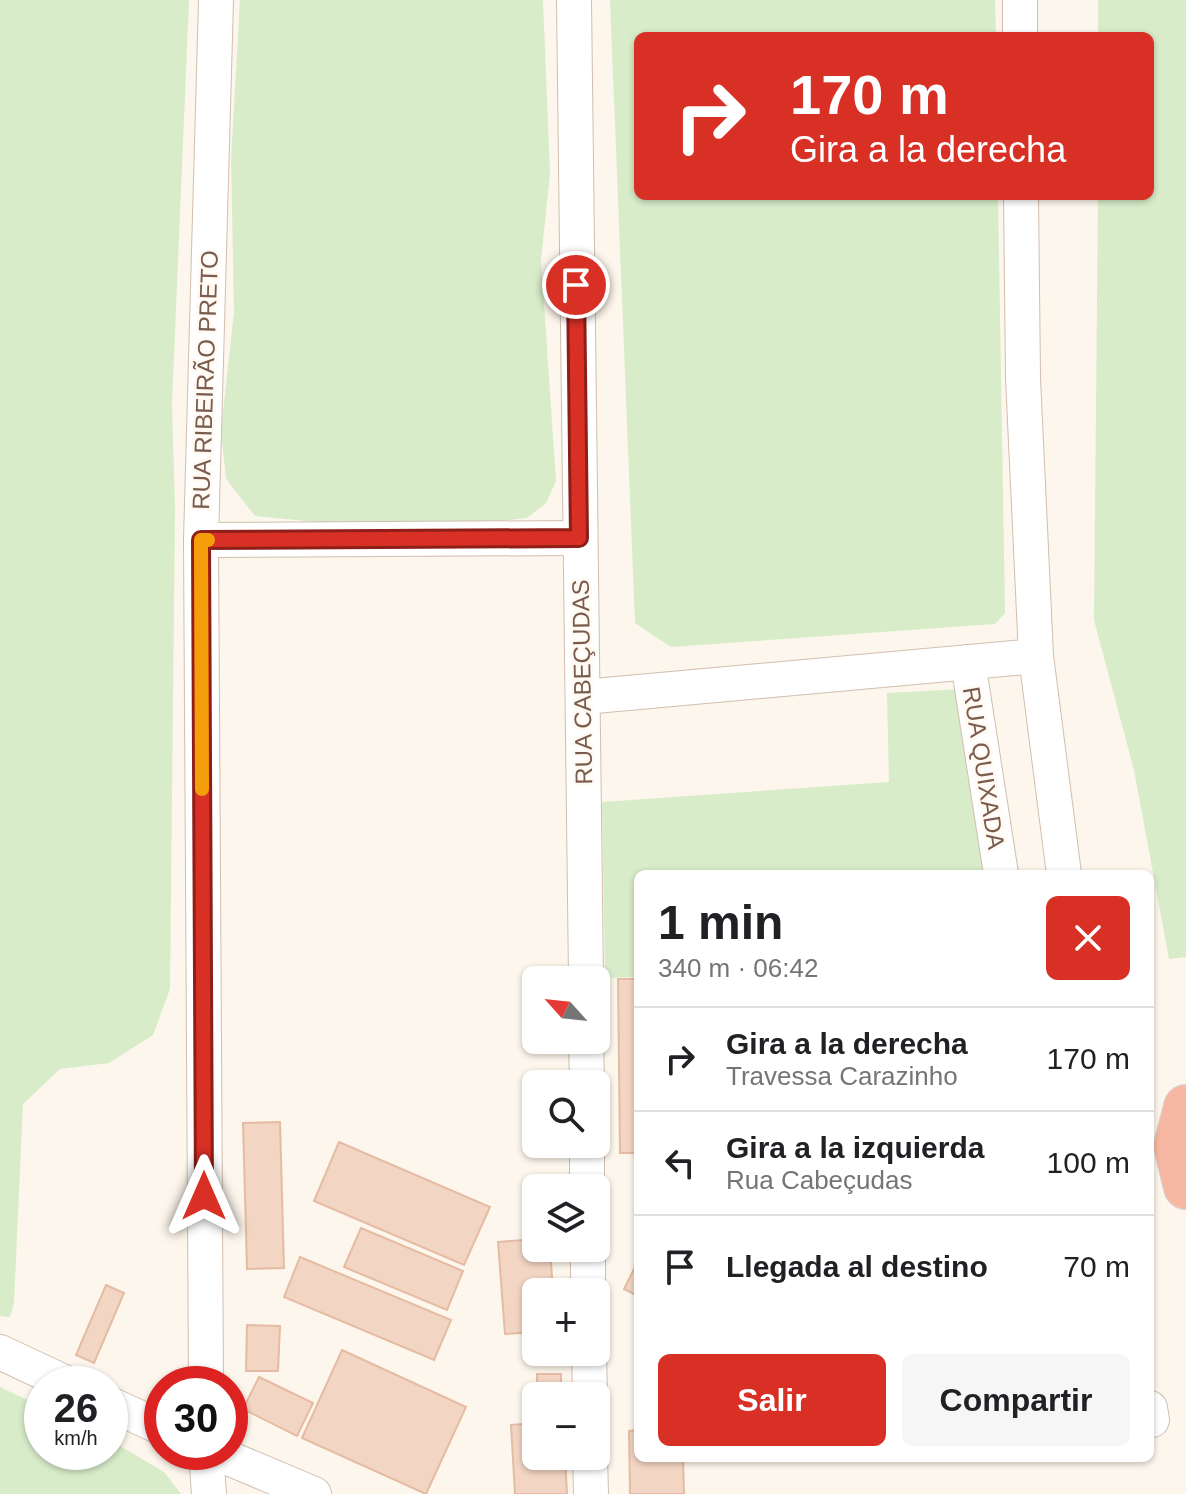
<!DOCTYPE html>
<html lang="es">
<meta charset="utf-8">
<style>
:root{--surface:#fff;--page:#f6f6f6;--text:#202124;--muted:#757577;--line:#e0e0e0;--accent:#d93025}
body{margin:0;font-family:Helvetica,sans-serif;background:var(--page);color:var(--text);height:100vh;display:flex;flex-direction:column;font-size:30px;white-space:nowrap}
*{box-sizing:border-box;margin:0}
p{font-size:26px;color:var(--muted)}
.icon{flex:none;width:44px;height:44px;fill:none;stroke:currentColor;stroke-width:2;stroke-linecap:round;stroke-linejoin:round}
.map{position:relative;flex:1;overflow:hidden}
.side{position:absolute;left:634px;top:870px;width:520px;height:592px;display:flex;flex-direction:column;background:var(--surface);border-radius:12px;box-shadow:0 2px 6px #0004}
.side>*{flex:none}
.guide{position:absolute;left:634px;top:32px;width:520px;height:168px;border-radius:12px;box-shadow:0 2px 6px #0004;background:#d93025;color:#fff;overflow:hidden}
.needle{width:52px;rotate:297deg}
.buttons{position:absolute;left:522px;top:966px;display:grid;gap:16px}
.buttons a{display:grid;place-items:center;width:88px;height:88px;border-radius:12px;background:var(--surface);box-shadow:0 2px 6px #0004;font-size:40px}
.speed{position:absolute;left:24px;top:1366px;display:flex;gap:16px;font-size:40px;font-weight:700;text-align:center}
.speed>*{display:grid;place-content:center;width:104px;height:104px;border-radius:50%;background:var(--surface);box-shadow:0 2px 6px #0004;line-height:1}
.speed small{font-size:20px;font-weight:400}
.speed .limit{border:12px solid #d22;background:#fff;color:#111}
.pin{position:absolute;display:grid;place-items:center;width:68px;height:68px;color:#fff;margin:-34px;border:4px solid #fff;border-radius:50%;box-shadow:0 2px 8px #0007}
.me{position:absolute;width:88px;margin:-44px;rotate:0deg;stroke-linejoin:round;filter:drop-shadow(0 0 6px #0008)}
.turn{display:flex;align-items:center;gap:28px;height:168px;padding:0 24px;font-size:36px}
.turn .icon{width:104px;height:104px;stroke-width:2.5}
.turn b{display:block;font-size:56px;line-height:68px}
.round{display:grid;place-items:center;flex:none;width:84px;height:84px;border-radius:12px;background:var(--page)}
.overview{display:flex;align-items:center;justify-content:space-between;height:136px;padding:0 24px}
h1{font-size:48px;font-weight:700;line-height:60px}
.primary-button{display:flex;gap:16px;margin-top:auto;padding:16px 24px}
.primary-button a{flex:1;height:92px;border-radius:12px;background:var(--accent);color:#fff;font-size:32px;font-weight:700;line-height:92px;text-align:center}
.primary-button a+a{background:var(--page);color:var(--text)}
ul{padding:0;list-style:none}
li{display:flex;align-items:center;gap:24px;height:104px;padding:0 24px;border-top:2px solid var(--line)}
li div{flex:1}
li b{display:block;font-size:30px}
li em{font-style:normal}
.map>svg:first-child{display:block}
.green{fill:#d8ecc9}
.building{fill:#f3d5c3;stroke:#e6bba3;stroke-width:2}
.lines{fill:none;stroke-linecap:round;stroke-linejoin:round}
.minor-casing{stroke:#d1beb0;stroke-width:36}
.highway-casing{stroke:#dad1cd;stroke-width:46}
.minor{stroke:#fff;stroke-width:34}
.highway{stroke:#f7b7a3;stroke-width:44}
.route-casing{stroke:#8d1f18;stroke-width:20}
.route{stroke:#d93025;stroke-width:14}
.slow{stroke:#f59e0b;stroke-width:14}
.labels{text-anchor:middle;dominant-baseline:central;stroke-width:6;stroke-linejoin:round;paint-order:stroke}
.street-label{font-size:24px;fill:#7a5c4d;stroke:#fffaf3}
</style>
<div class="map">
<svg width="1186" height="1494" viewBox="0 0 1186 1494">
<rect width="100%" height="100%" fill="#fdf6ec"/>
<!-- green -->
<g class="green">
<polygon points="0,0 189,0 172,405 175,508 170,989 153,1035 109,1063 60,1069 23,1104 14,1303 10,1317 0,1316"/>
<polygon points="240,0 543,0 550,173 541,260 556,481 546,503 527,518 454,526 377,528 255,516 226,479 221,430 234,312 231,159"/>
<polygon points="610,0 995,0 996,36 638,36 638,196 998,196 1005,613 995,624 671,647 635,623"/>
<polygon points="1098,0 1186,0 1186,957 1169,959 1134,770 1094,620 1098,196 1150,196 1150,36 1098,36"/>
<polygon points="960,689 987,874 638,874 638,977 605,978 602,802 889,782 887,693"/>
<polygon points="0,1387 42,1407 42,1452 110,1452 110,1440 164,1472 181,1494 0,1494"/>
</g>
<!-- building -->
<g class="building">
<polygon points="618,979 638,979 638,1153 620,1153"/>
<rect x="531" y="1085" width="5" height="38"/>
<polygon points="280,1122 284,1268 247,1269 243,1123"/>
<polygon points="339,1142 490,1207 464,1265 314,1201"/>
<polygon points="361,1228 463,1271 447,1310 344,1267"/>
<polygon points="536,1239 536,1248 550,1248 553,1292 536,1292 536,1332 505,1334 498,1242"/>
<polygon points="300,1257 451,1320 434,1360 284,1297"/>
<polygon points="638,1261 638,1296 624,1289"/>
<polygon points="106,1285 124,1293 94,1363 76,1355"/>
<polygon points="247,1325 280,1326 278,1371 246,1371"/>
<polygon points="342,1350 466,1407 426,1494 302,1438"/>
<rect x="537" y="1374" width="24" height="17"/>
<polygon points="259,1377 313,1403 297,1436 243,1409"/>
<polygon points="536,1423 536,1456 565,1456 567,1494 515,1494 511,1425"/>
<polygon points="638,1430 638,1458 683,1458 684,1494 630,1494 629,1431"/>
</g>
<g class="lines">
<!-- minor casing -->
<g class="minor-casing">
<g id="minor">
<polyline points="574,0 586,980"/>
<polyline points="1020,0 1020,36"/>
<polyline points="1021,196 1023,378 1036,656 1064,874"/>
<polyline points="201,540 579,538"/>
<polyline points="968,662 1001,874"/>
<polyline points="584,697 1036,656"/>
<polyline points="586,1040 587,1084"/>
<polyline points="587,1144 587,1188"/>
<polyline points="588,1248 588,1292"/>
<polyline points="0,1352 68,1384"/>
<polyline points="589,1352 590,1396"/>
<polyline points="206,1384 201,540 216,0"/>
<polyline points="110,1404 162,1428"/>
<polyline points="1150,1408 1152,1420"/>
<polyline points="206,1452 209,1494"/>
<polyline points="214,1452 314,1494"/>
<polyline points="590,1456 591,1494"/>
</g>
</g>
<!-- highway casing -->
<g class="highway-casing">
<polyline id="highway" points="1186,1107 1176,1146 1186,1187"/>
</g>
<!-- minor -->
<use href="#minor" class="minor"/>
<!-- highway -->
<use href="#highway" class="highway"/>
</g>
<g class="lines">
<!-- route casing -->
<g class="route-casing">
<polyline id="route" points="204,1196 201,540 579,538 576,285"/>
</g>
<!-- route -->
<use href="#route" class="route"/>
<!-- slow -->
<polyline class="slow" points="202,789 201,540 208,540"/>
</g>
<g class="labels">
<!-- street labels -->
<g class="street-label">
<text transform="translate(205 380) rotate(-88)">RUA RIBEIRÃO PRETO</text>
<text transform="translate(582 682) rotate(-91)">RUA CABEÇUDAS</text>
<text transform="translate(984 768) rotate(81)">RUA QUIXADA</text>
</g>
</g>
</svg>
<div class="buttons">
<a><svg class="needle" viewBox="-14 -14 28 28"><path d="M0-13l5 13h-10z" fill="#e53935"/><path d="M0 13l5-13h-10z" fill="#757577"/></svg></a>
<a><svg class="icon" aria-label="search" viewBox="0 0 24 24"><circle cx="10" cy="10" r="6"/><path d="M15 15l6 6"/></svg></a>
<a><svg class="icon" aria-label="layers" viewBox="0 0 24 24"><path d="M12 4l9 5-9 5-9-5zM3 14l9 5 9-5"/></svg></a>
<a>+</a>
<a>−</a>
</div>
<div class="speed"><div>26<small>km/h</small></div><div class="limit">30</div></div>
<div class="pin" style="left:576px;top:285px;background:#d93025"><svg class="icon" aria-label="arrive" viewBox="0 0 24 24"><path d="M6 21V4h12l-3 4 3 4H6"/></svg></div>
<svg class="me" style="left:204px;top:1196px" viewBox="-20 -20 40 40"><path d="M0-17L14 15 0 8-14 15z" fill="#d93025" stroke="#fff" stroke-width="4"/></svg>
<div class="guide">
<div class="turn"><svg class="icon" aria-label="right" viewBox="0 0 24 24"><path d="M7 20v-9h11M14 6l5 5-5 5"/></svg><div><b>170 m</b>Gira a la derecha</div></div>
</div>
<section class="side">
<div class="overview"><div><h1>1 min</h1><p>340 m · 06:42</p></div><a class="round" style="background:#d93025;color:#fff"><svg class="icon" aria-label="close" viewBox="0 0 24 24"><path d="M6 6l12 12M18 6L6 18"/></svg></a></div>
<ul>
<li><svg class="icon" aria-label="right" viewBox="0 0 24 24"><path d="M7 20v-9h11M14 6l5 5-5 5"/></svg><div><b>Gira a la derecha</b><p>Travessa Carazinho</p></div><em>170 m</em></li>
<li><svg class="icon" aria-label="left" viewBox="0 0 24 24"><path d="M17 20v-9H6M10 6l-5 5 5 5"/></svg><div><b>Gira a la izquierda</b><p>Rua Cabeçudas</p></div><em>100 m</em></li>
<li><svg class="icon" aria-label="arrive" viewBox="0 0 24 24"><path d="M6 21V4h12l-3 4 3 4H6"/></svg><div><b>Llegada al destino</b></div><em>70 m</em></li>
</ul>
<div class="primary-button"><a>Salir</a><a>Compartir</a></div>
</section>
</div>
